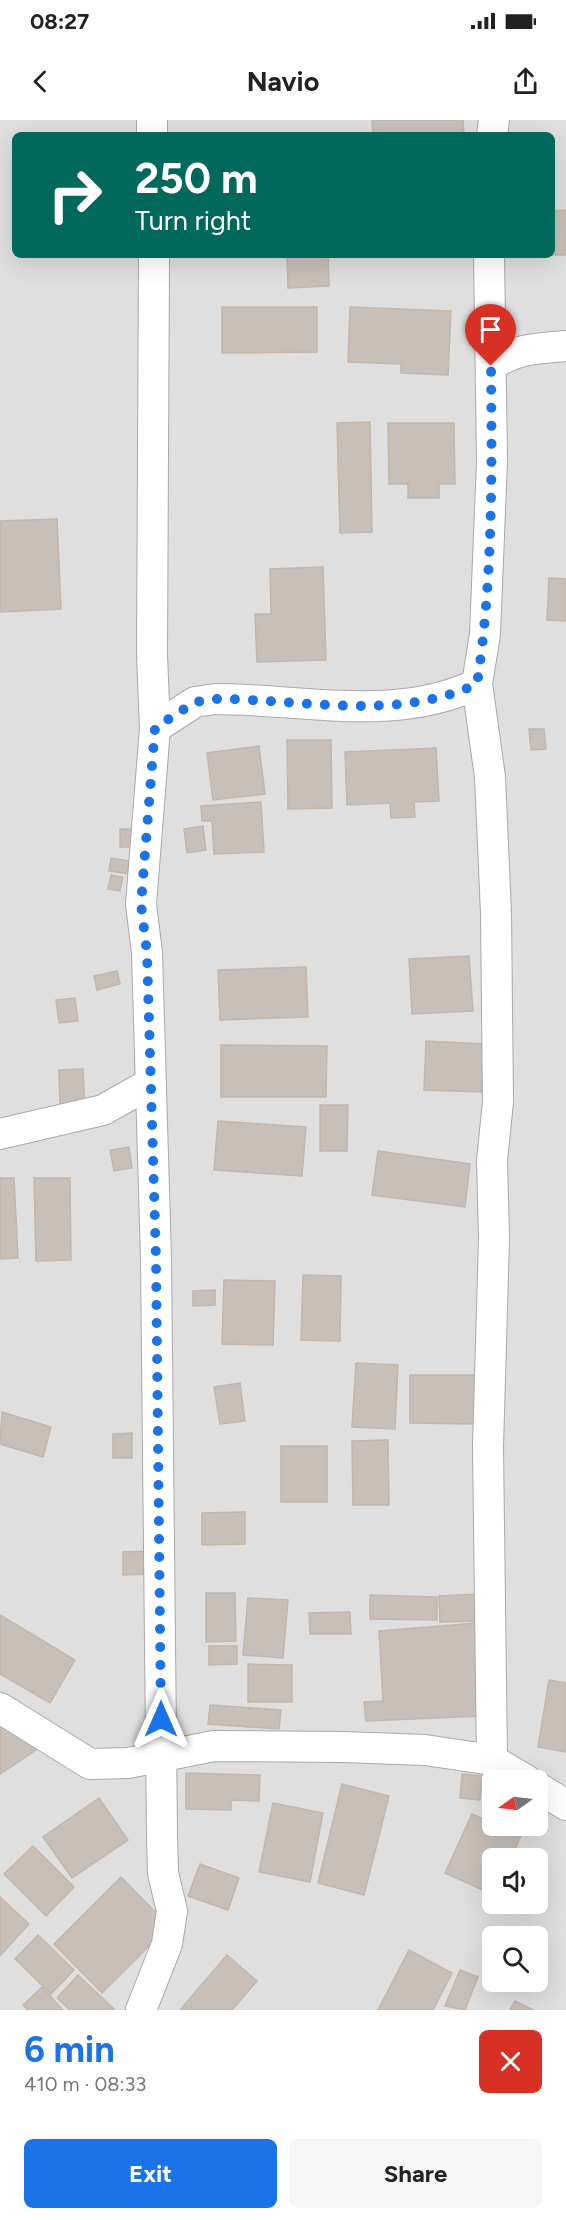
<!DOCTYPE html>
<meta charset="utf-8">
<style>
:root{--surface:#fff;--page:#f6f6f6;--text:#222;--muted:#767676;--accent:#1a73e8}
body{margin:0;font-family:Figtree,sans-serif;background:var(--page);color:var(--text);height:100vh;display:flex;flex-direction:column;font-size:22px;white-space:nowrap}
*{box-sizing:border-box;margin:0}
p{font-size:20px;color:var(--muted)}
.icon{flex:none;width:33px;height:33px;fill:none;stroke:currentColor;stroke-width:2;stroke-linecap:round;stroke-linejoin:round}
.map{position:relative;height:1890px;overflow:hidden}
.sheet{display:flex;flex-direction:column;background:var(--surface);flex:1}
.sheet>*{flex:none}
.hud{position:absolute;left:12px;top:12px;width:543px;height:126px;border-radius:9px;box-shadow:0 6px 24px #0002;background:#00695c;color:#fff;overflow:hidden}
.needle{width:39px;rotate:256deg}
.controls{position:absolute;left:482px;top:1650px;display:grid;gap:12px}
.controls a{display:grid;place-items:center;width:66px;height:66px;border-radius:9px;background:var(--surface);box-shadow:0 6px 24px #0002;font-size:30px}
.pin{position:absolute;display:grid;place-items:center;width:51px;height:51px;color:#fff;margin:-62px -26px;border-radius:50% 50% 50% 0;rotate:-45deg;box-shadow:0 0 6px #0007}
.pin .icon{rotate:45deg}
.me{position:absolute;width:66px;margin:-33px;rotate:0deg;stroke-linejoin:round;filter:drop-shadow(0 0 4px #0008)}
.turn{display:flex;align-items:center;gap:21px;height:126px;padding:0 24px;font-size:27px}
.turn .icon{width:78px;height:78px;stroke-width:2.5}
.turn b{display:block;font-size:42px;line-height:51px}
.round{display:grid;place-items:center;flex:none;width:63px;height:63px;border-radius:9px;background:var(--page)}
.headline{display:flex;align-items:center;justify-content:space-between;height:102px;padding:0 24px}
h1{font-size:36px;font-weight:700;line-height:45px;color:var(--accent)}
.primary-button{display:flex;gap:12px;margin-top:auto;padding:12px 24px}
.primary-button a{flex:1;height:69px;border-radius:9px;background:var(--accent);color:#fff;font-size:24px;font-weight:700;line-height:69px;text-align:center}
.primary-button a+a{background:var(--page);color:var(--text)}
.status{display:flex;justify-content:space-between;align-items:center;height:42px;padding:0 30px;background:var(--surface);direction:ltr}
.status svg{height:16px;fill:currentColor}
header{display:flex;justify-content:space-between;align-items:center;height:78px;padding:0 24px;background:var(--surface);font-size:27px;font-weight:700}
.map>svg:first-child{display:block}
.residential{fill:#e0dfdf;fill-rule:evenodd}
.building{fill:#c7bfb8;stroke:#c4b6ab;stroke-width:1.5}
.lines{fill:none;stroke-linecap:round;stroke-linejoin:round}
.minor-casing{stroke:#a9a9a9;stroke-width:32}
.minor{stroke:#fff;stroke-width:30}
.route{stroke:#1a73e8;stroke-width:10;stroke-dasharray:0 18}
</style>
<div class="status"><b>08:27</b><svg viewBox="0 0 49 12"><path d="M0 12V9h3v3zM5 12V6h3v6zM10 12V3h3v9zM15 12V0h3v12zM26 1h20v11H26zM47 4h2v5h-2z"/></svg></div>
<header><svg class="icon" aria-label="back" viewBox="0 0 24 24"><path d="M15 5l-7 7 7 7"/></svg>Navio<svg class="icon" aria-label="share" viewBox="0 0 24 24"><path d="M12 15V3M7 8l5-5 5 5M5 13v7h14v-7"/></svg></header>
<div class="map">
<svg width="566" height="1890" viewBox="0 0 566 1890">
<rect width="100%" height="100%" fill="#f2efe9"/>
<!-- residential -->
<path class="residential" d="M0,0H566V1890H0ZM15,15H552V135H15ZM492,1660H537V1706H492ZM492,1738H537V1784H492ZM492,1816H537V1862H492Z"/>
<!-- building -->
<g class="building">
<polygon points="372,0 463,0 464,15 373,15"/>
<polygon points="566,90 566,135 547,135 552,135 552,91"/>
<polygon points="287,135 328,135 329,166 288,168"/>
<polygon points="222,187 317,187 317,232 222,233"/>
<polygon points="350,187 451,191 448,255 401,253 401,244 348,242"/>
<polygon points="370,302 372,412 340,413 337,303"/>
<polygon points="388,303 454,303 455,364 439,364 439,378 408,378 408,364 389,364"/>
<polygon points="57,399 61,489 0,492 0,401"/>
<polygon points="323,447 326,540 257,542 255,494 271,494 270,449"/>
<polygon points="549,458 566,459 566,501 547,500"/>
<polygon points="529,609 544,609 546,629 531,630"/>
<polygon points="287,620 331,620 332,688 288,689"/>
<polygon points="259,626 265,674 213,680 207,633"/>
<polygon points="436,628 439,681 414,682 415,697 391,698 390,683 347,685 345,632"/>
<polygon points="261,682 264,732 214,734 212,701 202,701 201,686"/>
<polygon points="203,706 206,730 187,733 184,709"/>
<rect x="120" y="709" width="19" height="18"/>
<polygon points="111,738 130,741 128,754 109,751"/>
<polygon points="111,755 123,757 120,771 108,769"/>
<polygon points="469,836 473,891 412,894 409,839"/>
<polygon points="306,847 308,897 220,900 218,850"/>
<polygon points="117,851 120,864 97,870 94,856"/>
<polygon points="75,878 78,901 59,903 56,880"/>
<polygon points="426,921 484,924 482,972 424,970"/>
<polygon points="221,925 327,926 326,977 221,977"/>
<polygon points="83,949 85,988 60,989 59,950"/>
<polygon points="320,985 348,985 347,1031 320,1031"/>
<polygon points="218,1001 306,1007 302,1056 214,1050"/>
<polygon points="129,1027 132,1048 114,1051 110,1030"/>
<polygon points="378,1031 470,1044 465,1087 372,1075"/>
<polygon points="0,1058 14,1058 18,1138 0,1139"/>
<polygon points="34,1058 70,1058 71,1140 36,1141"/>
<polygon points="303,1155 341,1156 340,1221 301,1220"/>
<polygon points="224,1160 275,1161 273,1225 222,1224"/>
<polygon points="215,1170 215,1185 193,1186 193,1171"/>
<polygon points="356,1243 398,1245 395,1309 352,1307"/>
<polygon points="410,1255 476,1255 476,1304 410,1303"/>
<polygon points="240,1263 245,1301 220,1304 214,1267"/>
<polygon points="2,1292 51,1307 43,1337 0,1324"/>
<polygon points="132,1313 132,1338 113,1338 113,1314"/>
<polygon points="388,1320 389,1385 353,1385 352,1321"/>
<rect x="281" y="1326" width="46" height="56"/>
<polygon points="245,1392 245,1424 202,1425 202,1393"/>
<polygon points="154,1431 154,1454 123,1455 123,1432"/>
<polygon points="206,1473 235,1473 236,1521 206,1522"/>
<polygon points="481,1474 482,1501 440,1502 439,1476"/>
<polygon points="370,1475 437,1477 437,1500 370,1499"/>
<polygon points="248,1478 288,1480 283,1538 243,1535"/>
<polygon points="350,1492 351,1514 310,1514 309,1493"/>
<polygon points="0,1495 75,1540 50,1583 0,1554"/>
<polygon points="477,1503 481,1596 366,1601 364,1582 383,1581 379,1511"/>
<polygon points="209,1526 237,1526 237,1544 209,1545"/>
<polygon points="248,1544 292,1545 292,1582 248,1582"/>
<polygon points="549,1560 566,1563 566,1632 538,1627"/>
<polygon points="210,1585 281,1590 279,1609 208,1604"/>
<polygon points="15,1598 36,1630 0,1654 0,1608"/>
<polygon points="186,1653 260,1655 259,1681 231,1680 231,1690 186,1689"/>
<polygon points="462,1654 482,1656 480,1680 460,1678"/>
<polygon points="342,1664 389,1676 364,1775 318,1763"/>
<polygon points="99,1678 128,1720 72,1758 43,1717"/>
<polygon points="273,1683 323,1693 310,1762 259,1752"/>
<polygon points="472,1694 492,1703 492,1706 498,1706 521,1716 511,1738 492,1738 492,1774 445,1753"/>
<polygon points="33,1726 74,1767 46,1796 4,1754"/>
<polygon points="200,1744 239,1758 228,1790 188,1776"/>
<polygon points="121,1757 169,1806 102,1873 54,1824"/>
<polygon points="0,1777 29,1804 0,1836"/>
<polygon points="38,1815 74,1850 51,1874 15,1839"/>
<polygon points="409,1830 452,1853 433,1890 378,1890"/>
<polygon points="227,1835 257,1861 232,1890 180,1890"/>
<polygon points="460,1850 478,1857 465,1890 445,1886"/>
<polygon points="78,1855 115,1890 70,1890 57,1878"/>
<polygon points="42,1867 63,1890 28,1890 23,1885"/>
<polygon points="515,1881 533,1890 510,1890"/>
</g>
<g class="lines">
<!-- minor casing -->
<g class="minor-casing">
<g id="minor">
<polyline points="152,0 152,15"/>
<polyline points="492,15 494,0"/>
<polyline points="489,135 492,341 485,514 477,564 490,657 496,793 498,982 492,1040 494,1119 488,1327 492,1640"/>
<path d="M491,246C514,229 538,228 566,226"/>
<path d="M155,608L195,582L215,579C302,579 396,603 477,564"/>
<polyline points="0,1014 103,990 149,964"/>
<polyline points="0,1588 90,1644 128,1643 214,1626 343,1627 425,1630 492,1640 526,1660"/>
<polyline points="537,1667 566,1685"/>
<polyline points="141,1890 167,1824 172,1791 163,1753 162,1715 156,1138 147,833 141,784 155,608 152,535 154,135"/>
</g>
</g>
<!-- minor -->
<use href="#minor" class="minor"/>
</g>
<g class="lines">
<!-- route -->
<path class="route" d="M161,1599L156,1138L147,833L141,784L155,608L195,582L216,579C302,579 396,602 477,564C493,459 492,352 491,246"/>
</g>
</svg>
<div class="controls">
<a><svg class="needle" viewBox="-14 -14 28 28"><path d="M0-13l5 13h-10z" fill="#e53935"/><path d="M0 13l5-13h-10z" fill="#767676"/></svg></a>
<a><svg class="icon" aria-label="sound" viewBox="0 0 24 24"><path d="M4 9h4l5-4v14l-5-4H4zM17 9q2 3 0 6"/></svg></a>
<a><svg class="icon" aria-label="search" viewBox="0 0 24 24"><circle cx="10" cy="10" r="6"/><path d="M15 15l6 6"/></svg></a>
</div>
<div class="pin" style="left:491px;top:246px;background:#d93025"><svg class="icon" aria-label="arrive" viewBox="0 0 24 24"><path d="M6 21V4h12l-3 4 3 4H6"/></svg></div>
<svg class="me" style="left:161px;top:1599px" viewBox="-20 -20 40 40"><path d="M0-17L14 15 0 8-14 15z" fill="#1a73e8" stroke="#fff" stroke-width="4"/></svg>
<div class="hud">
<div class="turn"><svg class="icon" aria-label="right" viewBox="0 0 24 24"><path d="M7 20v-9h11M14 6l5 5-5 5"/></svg><div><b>250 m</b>Turn right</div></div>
</div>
</div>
<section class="sheet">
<div class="headline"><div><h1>6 min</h1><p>410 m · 08:33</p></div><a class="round" style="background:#d93025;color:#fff"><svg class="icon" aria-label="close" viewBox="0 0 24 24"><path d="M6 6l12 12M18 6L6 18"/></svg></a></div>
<div class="primary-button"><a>Exit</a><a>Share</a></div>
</section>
